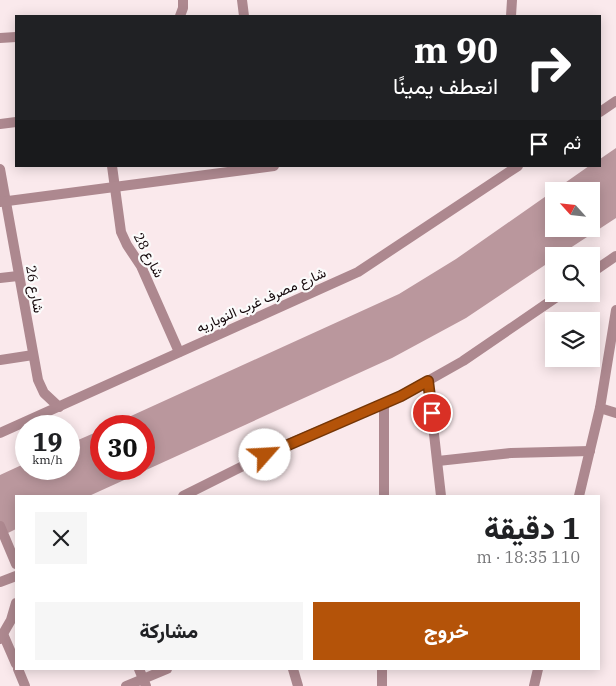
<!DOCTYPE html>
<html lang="ar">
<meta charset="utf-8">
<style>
:root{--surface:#fff;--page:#f6f6f6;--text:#202124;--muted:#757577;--accent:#b45309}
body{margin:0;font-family:"IBM Plex Serif",Vazirmatn,serif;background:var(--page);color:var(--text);direction:rtl;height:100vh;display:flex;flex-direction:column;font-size:19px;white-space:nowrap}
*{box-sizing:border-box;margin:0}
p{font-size:16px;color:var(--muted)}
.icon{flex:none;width:28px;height:28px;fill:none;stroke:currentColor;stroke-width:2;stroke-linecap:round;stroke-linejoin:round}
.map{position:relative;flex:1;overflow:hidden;direction:ltr}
.panel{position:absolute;left:15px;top:495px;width:585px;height:175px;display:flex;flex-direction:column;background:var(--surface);border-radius:0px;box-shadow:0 2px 12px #0003;direction:rtl}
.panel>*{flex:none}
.guide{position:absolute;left:15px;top:15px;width:586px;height:152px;border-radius:0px;box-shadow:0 2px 12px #0003;direction:rtl;background:#202124;color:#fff;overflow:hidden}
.needle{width:32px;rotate:297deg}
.controls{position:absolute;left:545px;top:182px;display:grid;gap:10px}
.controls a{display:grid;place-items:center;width:55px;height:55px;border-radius:0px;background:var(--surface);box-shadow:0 2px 12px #0003;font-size:25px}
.speed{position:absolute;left:15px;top:415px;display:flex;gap:10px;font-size:25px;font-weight:700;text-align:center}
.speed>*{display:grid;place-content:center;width:65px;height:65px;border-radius:50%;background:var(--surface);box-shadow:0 2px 12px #0003;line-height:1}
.speed small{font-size:12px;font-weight:400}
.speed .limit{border:8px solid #d22;background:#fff;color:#111}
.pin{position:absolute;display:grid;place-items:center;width:42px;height:42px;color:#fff;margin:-21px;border:2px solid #fff;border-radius:50%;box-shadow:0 1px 5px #0007}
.me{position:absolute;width:55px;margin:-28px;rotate:64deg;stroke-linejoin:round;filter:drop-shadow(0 0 4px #0008)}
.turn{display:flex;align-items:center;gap:18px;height:105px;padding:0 20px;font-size:22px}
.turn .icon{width:65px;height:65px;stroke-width:2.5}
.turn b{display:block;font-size:35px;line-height:42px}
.then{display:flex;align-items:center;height:48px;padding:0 20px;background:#0003;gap:10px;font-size:19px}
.round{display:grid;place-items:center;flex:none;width:52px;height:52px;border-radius:0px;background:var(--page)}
.head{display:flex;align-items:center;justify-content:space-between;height:85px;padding:0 20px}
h1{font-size:30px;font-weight:800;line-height:38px}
.button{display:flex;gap:10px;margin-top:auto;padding:10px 20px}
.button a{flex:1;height:58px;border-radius:0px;background:var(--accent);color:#fff;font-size:20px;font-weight:800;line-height:58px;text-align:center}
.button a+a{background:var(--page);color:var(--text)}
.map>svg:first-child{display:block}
.water{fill:#ba979d;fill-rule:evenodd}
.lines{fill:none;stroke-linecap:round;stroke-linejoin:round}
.street{stroke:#ad888f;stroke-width:10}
.route-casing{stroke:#753606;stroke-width:12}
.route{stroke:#b45309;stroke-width:9}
.labels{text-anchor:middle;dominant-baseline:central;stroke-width:4.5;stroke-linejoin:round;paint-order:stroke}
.street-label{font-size:14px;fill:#14070a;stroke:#fbfbfb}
</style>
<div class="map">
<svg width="616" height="686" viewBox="0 0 616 686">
<rect width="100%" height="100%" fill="#fae9ec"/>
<!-- water -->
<path class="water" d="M616,148V218L558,256H554V259L466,318L392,358L89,496H16V529L0,537V475L26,463V469H69V444L101,430V469H144V426H109L399,294L456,259L589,166H600V159ZM554,191H591V229H554Z"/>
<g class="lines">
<!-- street -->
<g class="street">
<polyline points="242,0 244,16"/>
<polyline points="180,16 183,8 183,0"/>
<polyline points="511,16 512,0"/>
<polyline points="0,38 16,37"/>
<polyline points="600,112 616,101"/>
<polyline points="0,124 16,122"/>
<polyline points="112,166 121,232 127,245 141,266 179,352"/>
<polyline points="0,169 38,380 44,393 59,407"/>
<polyline points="0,202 274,166"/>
<polyline points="591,273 616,256"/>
<polyline points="0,278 18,276"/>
<polyline points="0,360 33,355"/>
<polyline points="428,381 441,496"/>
<polyline points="600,408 616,413"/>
<polyline points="0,433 358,272 518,166"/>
<polyline points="438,461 511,453 590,451"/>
<polyline points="183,496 281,447 401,396 463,361 561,294"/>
<polyline points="384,496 384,403"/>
<polyline points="579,496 600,408 616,310"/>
<polyline points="0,526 16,564"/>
<polyline points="0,582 16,576"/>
<polyline points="3,634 16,664"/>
<polyline points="0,639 11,620 16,603"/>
<polyline points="18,669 25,686"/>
<polyline points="139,669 146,686"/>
<polyline points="293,669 298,686"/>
<polyline points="126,686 167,669"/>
<polyline points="382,686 382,669"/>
<polyline points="534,686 538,669"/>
</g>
</g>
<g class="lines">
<!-- route casing -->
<g class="route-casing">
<polyline id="route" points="265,455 401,396 428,381 432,413"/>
</g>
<!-- route -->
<use href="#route" class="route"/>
</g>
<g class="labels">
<!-- street labels -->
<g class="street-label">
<text transform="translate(149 255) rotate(62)">شارع 28</text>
<text transform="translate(35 289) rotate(80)">شارع 26</text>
<text transform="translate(261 300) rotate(-24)">شارع مصرف غرب النوباريه</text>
</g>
</g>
</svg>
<div class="controls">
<a><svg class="needle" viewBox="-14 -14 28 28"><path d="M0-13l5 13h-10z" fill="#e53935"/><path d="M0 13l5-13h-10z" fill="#757577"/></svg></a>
<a><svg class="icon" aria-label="search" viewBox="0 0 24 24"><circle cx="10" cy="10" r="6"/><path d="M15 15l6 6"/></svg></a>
<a><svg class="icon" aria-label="layers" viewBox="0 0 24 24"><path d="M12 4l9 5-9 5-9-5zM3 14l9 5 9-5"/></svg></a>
</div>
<div class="speed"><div>19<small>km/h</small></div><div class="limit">30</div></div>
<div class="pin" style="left:432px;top:413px;background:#d93025"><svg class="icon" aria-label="arrive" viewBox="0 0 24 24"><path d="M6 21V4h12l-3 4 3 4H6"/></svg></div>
<svg class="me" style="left:265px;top:455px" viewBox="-20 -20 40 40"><circle r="19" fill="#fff"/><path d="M0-13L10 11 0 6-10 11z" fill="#b45309"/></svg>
<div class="guide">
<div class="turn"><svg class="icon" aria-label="right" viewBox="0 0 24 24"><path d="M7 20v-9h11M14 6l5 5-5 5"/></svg><div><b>90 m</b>انعطف يمينًا</div></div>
<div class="then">ثم<svg class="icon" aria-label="arrive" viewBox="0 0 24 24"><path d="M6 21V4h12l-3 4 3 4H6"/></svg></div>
</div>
<section class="panel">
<div class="head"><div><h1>1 دقيقة</h1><p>110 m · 18:35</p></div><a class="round"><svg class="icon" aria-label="close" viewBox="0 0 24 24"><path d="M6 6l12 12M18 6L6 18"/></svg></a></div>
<div class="button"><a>خروج</a><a>مشاركة</a></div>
</section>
</div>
